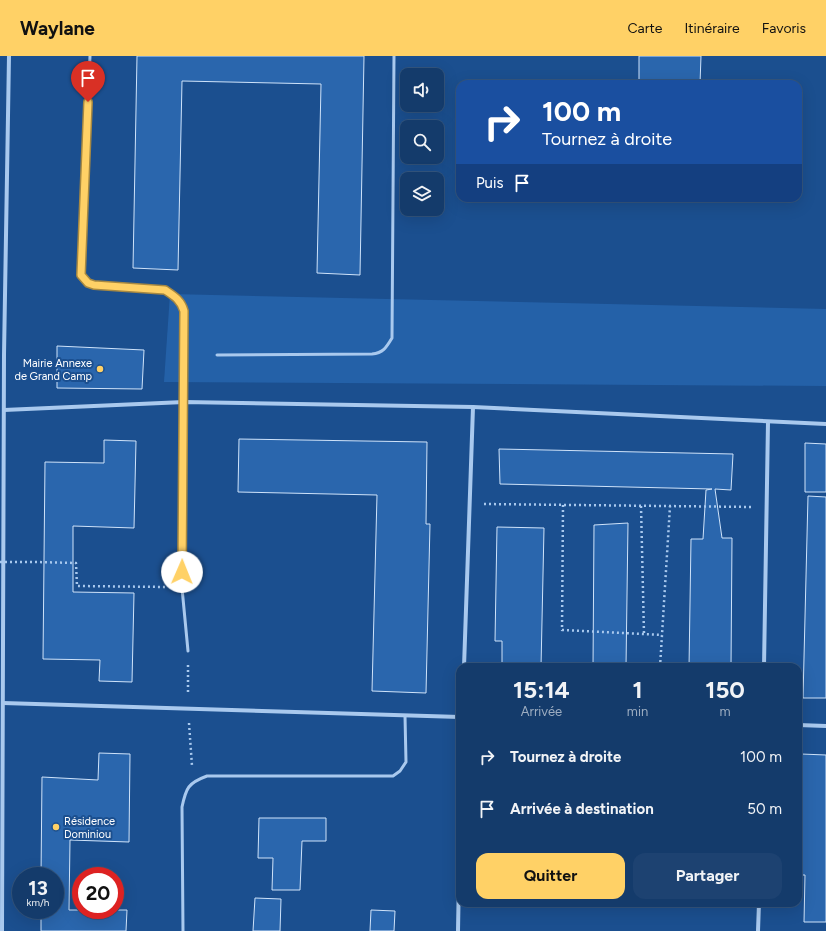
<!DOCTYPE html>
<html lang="fr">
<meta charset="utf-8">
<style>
:root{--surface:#143b6b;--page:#1d4271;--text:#f1f3f6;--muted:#9dadc1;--line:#33557e;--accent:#ffd166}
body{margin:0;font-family:Figtree,sans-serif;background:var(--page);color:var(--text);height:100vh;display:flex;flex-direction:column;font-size:15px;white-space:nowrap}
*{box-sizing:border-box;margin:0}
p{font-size:13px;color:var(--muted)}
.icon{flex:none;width:22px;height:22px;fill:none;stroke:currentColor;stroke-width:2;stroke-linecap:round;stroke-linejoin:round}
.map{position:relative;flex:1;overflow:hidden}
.sheet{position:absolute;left:456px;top:607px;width:346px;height:244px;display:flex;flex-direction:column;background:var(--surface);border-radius:12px;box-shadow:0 4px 16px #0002,0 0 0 1px var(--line)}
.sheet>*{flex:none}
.guide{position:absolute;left:456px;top:24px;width:346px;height:122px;border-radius:12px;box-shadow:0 4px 16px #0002,0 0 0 1px var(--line);background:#1a4fa0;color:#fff;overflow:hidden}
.controls{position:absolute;left:400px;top:12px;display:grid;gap:8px}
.controls a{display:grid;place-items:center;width:44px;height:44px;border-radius:8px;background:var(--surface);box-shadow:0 4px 16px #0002,0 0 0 1px var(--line);font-size:20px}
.speed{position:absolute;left:12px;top:811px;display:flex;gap:8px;font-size:20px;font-weight:700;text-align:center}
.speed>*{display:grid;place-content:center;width:52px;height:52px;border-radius:50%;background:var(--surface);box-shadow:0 4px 16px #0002,0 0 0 1px var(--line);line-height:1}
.speed small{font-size:10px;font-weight:400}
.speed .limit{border:6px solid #d22;background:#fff;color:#111}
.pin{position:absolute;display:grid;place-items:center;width:34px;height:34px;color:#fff;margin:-41px -17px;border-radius:50% 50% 50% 0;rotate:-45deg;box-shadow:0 0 4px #0007}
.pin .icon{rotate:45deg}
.me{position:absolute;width:44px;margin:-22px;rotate:1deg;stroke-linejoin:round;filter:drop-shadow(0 0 3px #0008)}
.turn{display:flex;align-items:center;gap:14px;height:84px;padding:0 20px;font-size:18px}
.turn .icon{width:52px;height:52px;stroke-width:2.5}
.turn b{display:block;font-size:28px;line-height:34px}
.then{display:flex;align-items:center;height:38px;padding:0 20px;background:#0003;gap:8px;font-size:15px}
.eta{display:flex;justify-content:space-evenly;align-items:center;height:68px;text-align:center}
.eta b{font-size:24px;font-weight:700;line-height:28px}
.cta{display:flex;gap:8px;margin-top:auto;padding:8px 20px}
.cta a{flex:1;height:46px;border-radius:12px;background:var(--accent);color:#111;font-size:16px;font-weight:700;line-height:46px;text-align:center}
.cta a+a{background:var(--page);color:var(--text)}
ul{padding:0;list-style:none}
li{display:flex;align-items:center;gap:12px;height:52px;padding:0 20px}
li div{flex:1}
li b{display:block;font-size:15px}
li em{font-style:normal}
header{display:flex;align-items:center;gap:24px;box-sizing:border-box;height:56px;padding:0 20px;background:var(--accent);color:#111}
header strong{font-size:19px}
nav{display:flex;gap:22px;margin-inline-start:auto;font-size:14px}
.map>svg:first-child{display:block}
.green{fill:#2461a8}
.building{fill:#2a66ad;stroke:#cfe3fa}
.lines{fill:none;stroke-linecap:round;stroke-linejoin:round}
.path{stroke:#a9c9ee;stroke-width:2.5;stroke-dasharray:2 3;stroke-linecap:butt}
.service{stroke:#a9c9ee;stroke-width:3}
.minor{stroke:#a9c9ee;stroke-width:4}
.path-bridge{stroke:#a9c9ee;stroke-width:2.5;stroke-dasharray:2 3;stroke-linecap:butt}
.route-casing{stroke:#a68842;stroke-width:10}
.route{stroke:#ffd166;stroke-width:7}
.poi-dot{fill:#ffd166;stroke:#1b4f8f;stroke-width:1.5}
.labels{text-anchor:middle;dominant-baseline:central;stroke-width:4;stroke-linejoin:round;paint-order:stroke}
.poi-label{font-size:11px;fill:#fff;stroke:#1b4f8f;text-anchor:end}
</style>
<header>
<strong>Waylane</strong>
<nav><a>Carte</a><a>Itinéraire</a><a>Favoris</a></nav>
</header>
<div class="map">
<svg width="826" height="875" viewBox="0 0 826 875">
<rect width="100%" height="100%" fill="#1b4f8f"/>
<!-- green -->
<polygon class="green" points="170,238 826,253 826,330 164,326"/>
<!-- building -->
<g class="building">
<polygon points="137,0 364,0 360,219 317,217 321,28 182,25 178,214 133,212"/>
<polygon points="639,0 701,0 700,28 665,26 665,28 639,28"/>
<polygon points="57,290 144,294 142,333 57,332"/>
<polygon points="239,383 427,386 426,468 430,468 426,637 372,635 377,439 238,436"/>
<polygon points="104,384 136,385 134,472 73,470 73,536 134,537 132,626 99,625 100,604 43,603 45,406 104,407"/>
<polygon points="805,387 826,388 826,436 805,436"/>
<polygon points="499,393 733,398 731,434 715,433 722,482 732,482 731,611 689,611 691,483 703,483 706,434 712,433 500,428"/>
<polygon points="808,440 826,441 826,642 803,642"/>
<polygon points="628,467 626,611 593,611 594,469"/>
<polygon points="497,471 544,472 541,611 502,611 502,585 495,585"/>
<polygon points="99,697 130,698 129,786 70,784 69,854 127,854 126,875 41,875 41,854 55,854 55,820 41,820 42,721 98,724"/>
<polygon points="801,698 826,699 826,866 804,866 805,819 798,819"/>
<polygon points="259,762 326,762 326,785 302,785 300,834 272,834 273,802 258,802"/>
<polygon points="255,842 281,843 280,875 253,875"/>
<polygon points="371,854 395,855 394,875 370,875"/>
</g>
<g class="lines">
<!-- path -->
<g class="path">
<polyline points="484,448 753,451"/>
<polyline points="563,449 562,574 662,579"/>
<polyline points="641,450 644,578"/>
<polyline points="35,506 76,507 77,530 168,531"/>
<polyline points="188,609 188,638"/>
<polyline points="660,611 670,450"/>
<polyline points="189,667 192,710"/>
</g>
<!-- service -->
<g class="service">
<path d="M90,0L81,219L88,227L94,229L165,235C174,240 181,244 184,255L182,532L188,595"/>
<path d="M217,299L372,298C383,297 386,292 392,282L394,0"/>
<path d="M183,875L182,751C186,732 188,727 207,720H393L400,715L406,706L405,660"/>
</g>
<!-- minor -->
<g class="minor">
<polyline points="4,354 184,346 473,351 826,368"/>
<polyline points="464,611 473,351"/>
<polyline points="764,611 768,366"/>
<polyline points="3,647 460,661"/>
<polyline points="798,669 826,670"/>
<polyline points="2,875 4,299 9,0"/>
<polyline points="458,875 460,764"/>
<polyline points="758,875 759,847"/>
</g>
<!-- path-bridge -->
<polyline class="path-bridge" points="0,506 35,506"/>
</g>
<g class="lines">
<!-- route casing -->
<g class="route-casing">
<path id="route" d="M88,46L81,219L88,227L94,229L165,234C174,240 181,244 184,255L182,516"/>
</g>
<!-- route -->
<use href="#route" class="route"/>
</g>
<!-- markers -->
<g class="poi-dot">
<circle cx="100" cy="313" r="4"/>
<circle cx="56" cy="771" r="4"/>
</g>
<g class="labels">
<!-- poi labels -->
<g class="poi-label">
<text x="92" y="307">Mairie Annexe<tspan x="92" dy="13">de Grand Camp</tspan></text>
<text x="64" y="765" text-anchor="start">Résidence<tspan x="64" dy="13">Dominiou</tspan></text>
</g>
</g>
</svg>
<div class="controls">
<a><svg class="icon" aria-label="sound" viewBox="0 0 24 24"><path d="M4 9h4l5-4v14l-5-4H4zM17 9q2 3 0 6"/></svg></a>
<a><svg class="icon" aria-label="search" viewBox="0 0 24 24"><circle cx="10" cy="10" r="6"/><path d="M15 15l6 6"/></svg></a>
<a><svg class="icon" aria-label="layers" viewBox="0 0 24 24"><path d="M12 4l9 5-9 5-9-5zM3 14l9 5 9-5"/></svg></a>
</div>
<div class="speed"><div>13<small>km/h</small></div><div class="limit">20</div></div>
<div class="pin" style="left:88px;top:46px;background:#d93025"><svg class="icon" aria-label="arrive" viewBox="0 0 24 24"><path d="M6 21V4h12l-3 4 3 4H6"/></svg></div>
<svg class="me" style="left:182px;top:516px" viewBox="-20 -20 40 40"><circle r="19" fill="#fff"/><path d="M0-13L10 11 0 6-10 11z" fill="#ffd166"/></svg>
<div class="guide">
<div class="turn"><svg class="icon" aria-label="right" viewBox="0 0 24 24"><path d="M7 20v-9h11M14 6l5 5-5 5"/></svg><div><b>100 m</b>Tournez à droite</div></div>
<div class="then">Puis<svg class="icon" aria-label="arrive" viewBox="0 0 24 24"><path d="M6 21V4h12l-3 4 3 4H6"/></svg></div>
</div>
<section class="sheet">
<div class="eta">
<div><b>15:14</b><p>Arrivée</p></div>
<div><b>1</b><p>min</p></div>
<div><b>150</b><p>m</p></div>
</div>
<ul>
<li><svg class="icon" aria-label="right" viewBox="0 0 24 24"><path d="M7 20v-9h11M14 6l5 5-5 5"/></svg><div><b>Tournez à droite</b></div><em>100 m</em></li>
<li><svg class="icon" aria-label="arrive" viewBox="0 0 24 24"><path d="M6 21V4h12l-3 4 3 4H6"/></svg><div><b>Arrivée à destination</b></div><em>50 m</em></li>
</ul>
<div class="cta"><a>Quitter</a><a>Partager</a></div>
</section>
</div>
